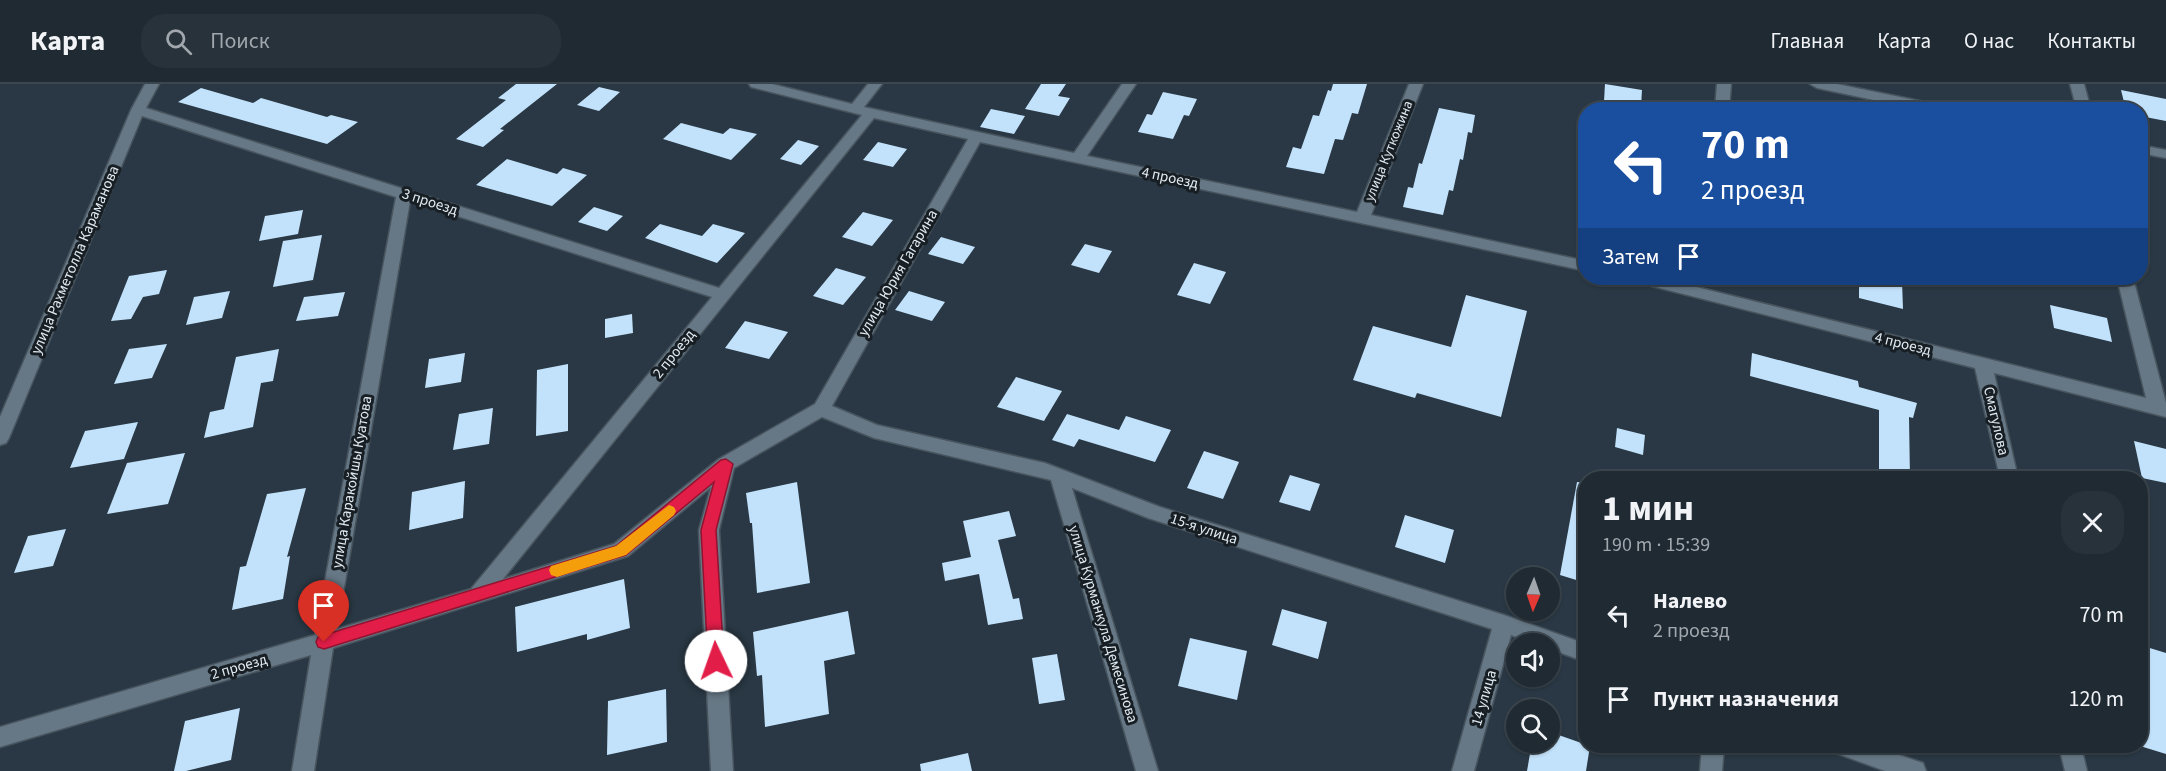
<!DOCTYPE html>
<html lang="ru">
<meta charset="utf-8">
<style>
:root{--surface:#1f2a33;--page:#27323b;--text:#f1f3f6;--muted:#a1a7ac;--line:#3c464e}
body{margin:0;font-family:"Source Sans 3",sans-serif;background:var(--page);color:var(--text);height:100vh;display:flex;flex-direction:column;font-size:22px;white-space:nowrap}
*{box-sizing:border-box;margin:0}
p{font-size:20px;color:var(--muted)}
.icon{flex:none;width:33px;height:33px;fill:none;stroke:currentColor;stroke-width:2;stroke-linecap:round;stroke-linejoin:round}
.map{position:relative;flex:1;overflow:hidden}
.details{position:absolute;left:1578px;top:387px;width:570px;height:282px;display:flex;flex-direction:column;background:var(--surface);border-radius:24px;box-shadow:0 2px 4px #0004,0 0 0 2px var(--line)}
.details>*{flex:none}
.banner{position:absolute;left:1578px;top:18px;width:570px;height:183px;border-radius:24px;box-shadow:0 2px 4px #0004,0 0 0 2px var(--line);background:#1a4fa0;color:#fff;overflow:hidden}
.needle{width:39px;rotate:182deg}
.tools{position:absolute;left:1506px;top:483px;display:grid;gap:12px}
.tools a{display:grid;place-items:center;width:54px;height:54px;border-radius:50%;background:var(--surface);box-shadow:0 2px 4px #0004,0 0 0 2px var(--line);font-size:30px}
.pin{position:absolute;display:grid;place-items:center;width:51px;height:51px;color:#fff;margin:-62px -26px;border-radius:50% 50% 50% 0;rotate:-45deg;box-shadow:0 0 6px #0007}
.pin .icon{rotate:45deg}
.me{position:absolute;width:66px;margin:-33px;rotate:357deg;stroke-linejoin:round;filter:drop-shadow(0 0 4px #0008)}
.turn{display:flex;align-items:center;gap:21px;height:126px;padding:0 24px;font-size:27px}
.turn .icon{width:78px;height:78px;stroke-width:2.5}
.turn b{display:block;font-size:42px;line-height:51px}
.then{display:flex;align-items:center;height:57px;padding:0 24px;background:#0003;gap:12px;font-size:22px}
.round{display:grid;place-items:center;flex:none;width:63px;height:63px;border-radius:24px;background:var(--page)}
.head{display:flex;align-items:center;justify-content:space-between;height:102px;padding:0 24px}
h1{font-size:36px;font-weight:700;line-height:45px}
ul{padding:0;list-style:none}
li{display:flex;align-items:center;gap:18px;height:84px;padding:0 24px}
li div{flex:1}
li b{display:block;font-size:22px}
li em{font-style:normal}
header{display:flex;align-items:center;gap:36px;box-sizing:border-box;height:84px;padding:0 30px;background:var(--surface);border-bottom:2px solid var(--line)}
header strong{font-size:28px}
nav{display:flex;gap:33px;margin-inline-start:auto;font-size:21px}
.search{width:420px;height:54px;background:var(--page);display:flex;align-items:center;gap:15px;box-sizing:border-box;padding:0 21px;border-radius:24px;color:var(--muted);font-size:22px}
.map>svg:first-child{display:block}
.building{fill:#c2e2fb}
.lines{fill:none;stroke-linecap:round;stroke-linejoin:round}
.minor-casing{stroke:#47545e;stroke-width:3}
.minor{fill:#667785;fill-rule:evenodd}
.route{fill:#e11d48;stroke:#92132f;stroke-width:1.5}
.slow{fill:#f59e0b}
.labels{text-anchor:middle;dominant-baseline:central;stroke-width:6;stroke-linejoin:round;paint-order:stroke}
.far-street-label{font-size:14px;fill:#e1ebf3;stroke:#181f24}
.street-label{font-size:15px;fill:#e1ebf3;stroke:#181f24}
</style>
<header>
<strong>Карта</strong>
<div class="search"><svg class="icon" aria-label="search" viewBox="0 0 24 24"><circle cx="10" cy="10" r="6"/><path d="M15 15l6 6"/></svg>Поиск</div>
<nav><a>Главная</a><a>Карта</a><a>О нас</a><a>Контакты</a></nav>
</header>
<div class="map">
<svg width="2166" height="687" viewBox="0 0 2166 687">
<rect width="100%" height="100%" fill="#293844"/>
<!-- building -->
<g class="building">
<polygon points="516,0 557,0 500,45 504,46 483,63 456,55 506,16 498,14"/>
<polygon points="1041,0 1066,0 1058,12 1070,14 1059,32 1025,25"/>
<polygon points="1333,0 1367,0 1358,30 1352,29 1343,56 1335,55 1324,90 1286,83 1293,63 1301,65 1313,31 1319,32 1328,6 1331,7"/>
<polygon points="1605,0 1642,6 1641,23 1604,17"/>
<polygon points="599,3 620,8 599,27 577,21"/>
<polygon points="201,4 253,19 261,14 327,33 331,31 358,38 327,60 178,18"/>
<polygon points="2121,6 2166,15 2166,37 2140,32 2140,26 2126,26"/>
<polygon points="1163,8 1197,15 1189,32 1184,31 1173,55 1138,48 1147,30 1152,31"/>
<polygon points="1439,24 1475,31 1472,49 1468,48 1463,76 1460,75 1453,107 1449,106 1443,131 1403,123 1408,103 1413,104 1419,79 1422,80"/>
<polygon points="991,25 1025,32 1014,50 980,43"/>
<polygon points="681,39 723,50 730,44 757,50 731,76 663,55"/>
<polygon points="798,56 819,62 801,81 780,75"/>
<polygon points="878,58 907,65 893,83 863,76"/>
<polygon points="507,75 557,90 563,84 587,91 552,122 476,101"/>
<polygon points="594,123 623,132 607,147 578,138"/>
<polygon points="303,126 298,150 259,157 265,132"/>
<polygon points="863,128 893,136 872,162 842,153"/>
<polygon points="660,140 702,152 713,140 745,149 717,179 645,154"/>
<polygon points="322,151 313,196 273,203 283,157"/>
<polygon points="941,153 975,163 963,180 928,170"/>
<polygon points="1085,160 1112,167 1099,189 1071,181"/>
<polygon points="1194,179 1226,188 1210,220 1177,211"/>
<polygon points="836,184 866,193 843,221 813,212"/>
<polygon points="167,186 159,210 143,213 131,235 111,237 129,192"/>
<polygon points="1859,194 1886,194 1902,197 1903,225 1859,214"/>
<polygon points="230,207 222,234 186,241 194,213"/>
<polygon points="909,207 945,218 932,237 895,226"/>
<polygon points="345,208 338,232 296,237 304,213"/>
<polygon points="1466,211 1527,227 1501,333 1417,309 1415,314 1353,296 1373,242 1451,263"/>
<polygon points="2050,221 2107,234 2112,258 2054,244"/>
<polygon points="632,230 633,249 605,254 605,235"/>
<polygon points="745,237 788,248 769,275 725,264"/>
<polygon points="167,260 152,294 114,300 129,265"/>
<polygon points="279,265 273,297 261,299 253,343 204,354 210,328 224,325 236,273"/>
<polygon points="465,269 461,298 425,304 429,275"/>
<polygon points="1752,269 1858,297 1859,303 1917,319 1913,334 1909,333 1910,394 1879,394 1879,326 1750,292"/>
<polygon points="568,280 568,347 536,352 537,286"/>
<polygon points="1016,293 1062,307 1044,337 997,323"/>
<polygon points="493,324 489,360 453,366 459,330"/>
<polygon points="1067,330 1119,346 1126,332 1171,346 1155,378 1079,355 1074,363 1052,356"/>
<polygon points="138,338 124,375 70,384 85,347"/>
<polygon points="1617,344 1645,351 1643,371 1615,363"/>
<polygon points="2134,357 2166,365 2166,399 2142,394"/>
<polygon points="1204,367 1239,378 1223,415 1187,404"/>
<polygon points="185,369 168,420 107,430 127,379"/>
<polygon points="1290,391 1320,400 1310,427 1279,418"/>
<polygon points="465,397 463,434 409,446 412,408"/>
<polygon points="797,398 810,499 757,509 752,439 750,439 746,409"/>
<polygon points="1577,398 1586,399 1586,499 1560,491"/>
<polygon points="306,404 287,473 290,472 283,515 232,526 240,483 246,482 267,410"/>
<polygon points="1009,427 1016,452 998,456 1013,515 1019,514 1023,535 988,541 979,490 945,497 942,479 971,473 963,437"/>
<polygon points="1405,431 1454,446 1445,479 1395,463"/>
<polygon points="66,445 53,482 14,489 28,452"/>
<polygon points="624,495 630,544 587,556 587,550 517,568 515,523"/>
<polygon points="1282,525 1327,538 1318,575 1272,561"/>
<polygon points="848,527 855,570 824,577 829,630 765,643 762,591 757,592 753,548"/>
<polygon points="1190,554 1247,567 1237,616 1178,602"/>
<polygon points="2140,561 2166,569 2166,670 2140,662"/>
<polygon points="1057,570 1065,616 1039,620 1032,574"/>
<polygon points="666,605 667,658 607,671 608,617"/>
<polygon points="240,624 231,676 186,687 174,687 185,637"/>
<polygon points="1550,648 1590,662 1586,687 1527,687 1532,658 1550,658"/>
<polygon points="968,669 972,687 921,687 920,680"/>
</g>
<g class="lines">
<!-- minor casing -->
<g class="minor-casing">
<g id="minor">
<path d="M145,0H159L146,24L719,204L862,31L751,3L749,0H772L852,20L868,0H882L864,23L1074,69L1122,0H1136L1087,72L1357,128L1409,0H1423L1371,131L1586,177V187L980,58L832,322L877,341L1045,379L1160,423L1504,531L1586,560V578L1550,565V560H1534L1511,551L1474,687H1452L1492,545L1148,434L1072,404L1158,687H1136L1051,396L874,354L822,333L734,384L719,446L733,687H711L699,446L711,403L628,472L333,564L314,687H292L311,571L0,663V643L315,551L396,113L142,32L9,354L6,359L0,361V333L131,26ZM874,34L968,55L815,320L719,375L614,460L503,495ZM410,117L712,213L471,505L337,545Z"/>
<polygon points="1717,0 1731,0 1729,26 1715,26"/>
<polygon points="1810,0 1837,0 1944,22 1951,26 1921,26 1817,4"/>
<polygon points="2070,0 2084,0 2091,26 2077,26"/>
<polygon points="2140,61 2166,66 2166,74 2140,69"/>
<polygon points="1632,194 1660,194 2146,314 2117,194 2133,194 2166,319 2166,333 1994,289 2018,394 2000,394 1975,284 1640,199 1634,198"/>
<polygon points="1702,662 1724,662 1722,687 1700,687"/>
<polygon points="1833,662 1872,662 1923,679 1926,687 1885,687 1836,669"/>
<polygon points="2059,662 2081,662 2087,687 2065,687"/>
</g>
</g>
<!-- minor -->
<use href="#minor" class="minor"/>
</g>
<!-- route -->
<polygon class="route" points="726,375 733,380 716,446 724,577 721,582 716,584 710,582 708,577 701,446 714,398 626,471 324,565 318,563 316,558 318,553 324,551 616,462 721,376"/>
<!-- slow -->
<polygon class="slow" points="669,421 674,423 676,427 674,431 626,471 557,493 551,491 549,486 551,482 616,462"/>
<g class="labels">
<!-- far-street labels -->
<g class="far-street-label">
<text transform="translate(1389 67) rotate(-68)">улица Куткожина</text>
</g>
<!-- street labels -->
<g class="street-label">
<text transform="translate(1170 94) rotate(12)">4 проезд</text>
<text transform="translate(430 118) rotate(18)">3 проезд</text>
<text transform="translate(75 176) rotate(-67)">улица Рахметолла Караманова</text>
<text transform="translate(898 189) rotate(-60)">улица Юрия Гагарина</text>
<text transform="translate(1903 260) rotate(14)">4 проезд</text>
<text transform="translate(674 270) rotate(-51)">2 проезд</text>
<text transform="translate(1996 337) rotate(77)">Смагулова</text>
<text transform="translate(352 398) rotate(-80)">улица Каракойшы Куатова</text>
<text transform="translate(1204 445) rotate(18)">15-я улица</text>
<text transform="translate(1103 540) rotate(73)">улица Курманкула Демесинова</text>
<text transform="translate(239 583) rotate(-16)">2 проезд</text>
<text transform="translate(1484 614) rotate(-74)">14 улица</text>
</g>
</g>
</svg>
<div class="tools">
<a><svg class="needle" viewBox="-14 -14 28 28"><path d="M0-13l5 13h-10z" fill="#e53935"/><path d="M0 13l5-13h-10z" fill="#a1a7ac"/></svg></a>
<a><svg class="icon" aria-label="sound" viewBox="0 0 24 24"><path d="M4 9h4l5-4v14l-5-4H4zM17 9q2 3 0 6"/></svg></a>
<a><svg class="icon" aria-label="search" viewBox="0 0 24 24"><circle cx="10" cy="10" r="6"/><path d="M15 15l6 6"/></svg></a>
</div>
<div class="pin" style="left:324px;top:558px;background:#d93025"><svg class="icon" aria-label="arrive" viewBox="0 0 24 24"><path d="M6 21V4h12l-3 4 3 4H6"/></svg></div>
<svg class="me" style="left:716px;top:577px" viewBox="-20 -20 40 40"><circle r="19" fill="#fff"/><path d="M0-13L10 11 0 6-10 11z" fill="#e11d48"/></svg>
<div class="banner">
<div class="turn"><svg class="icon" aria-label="left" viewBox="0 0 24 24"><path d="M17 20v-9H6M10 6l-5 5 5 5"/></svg><div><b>70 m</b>2 проезд</div></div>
<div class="then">Затем<svg class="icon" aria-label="arrive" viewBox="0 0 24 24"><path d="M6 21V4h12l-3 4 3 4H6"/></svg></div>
</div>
<section class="details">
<div class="head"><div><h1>1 мин</h1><p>190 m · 15:39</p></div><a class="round"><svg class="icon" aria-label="close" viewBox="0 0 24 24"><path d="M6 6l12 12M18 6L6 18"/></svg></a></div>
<ul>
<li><svg class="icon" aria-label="left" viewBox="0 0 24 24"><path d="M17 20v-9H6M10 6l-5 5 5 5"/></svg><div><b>Налево</b><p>2 проезд</p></div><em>70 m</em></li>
<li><svg class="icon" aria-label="arrive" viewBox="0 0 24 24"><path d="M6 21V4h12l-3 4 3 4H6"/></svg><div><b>Пункт назначения</b></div><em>120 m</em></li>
</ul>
</section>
</div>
